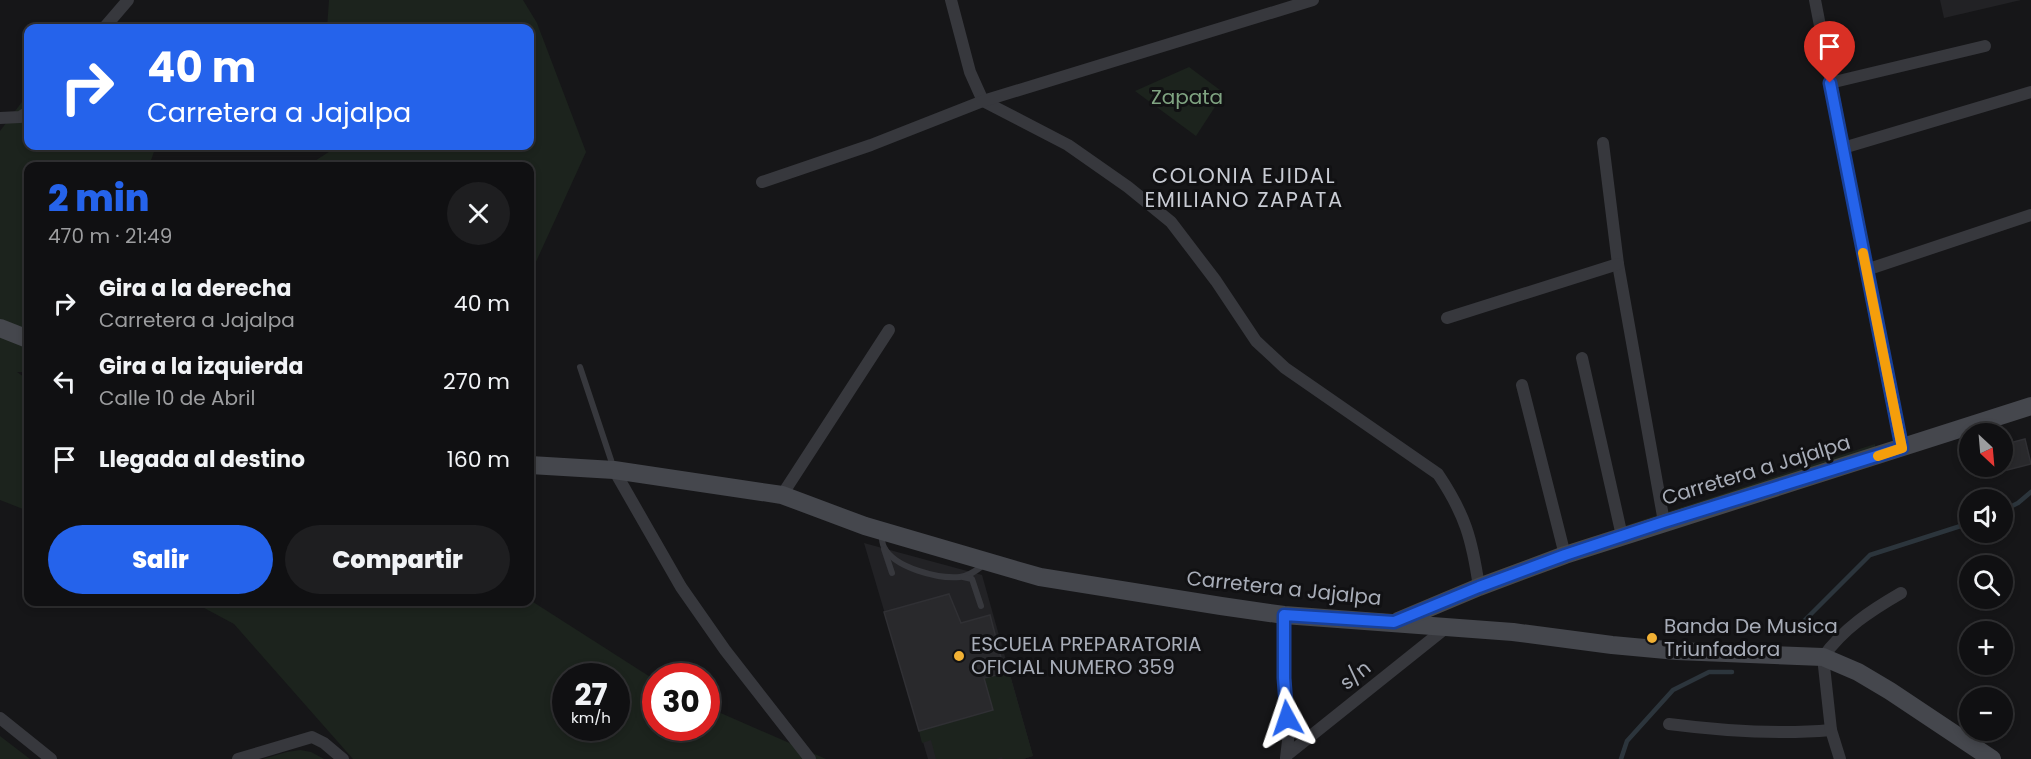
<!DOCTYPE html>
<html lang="es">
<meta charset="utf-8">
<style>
:root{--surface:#101012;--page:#1e1e20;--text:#f1f3f6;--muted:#9c9d9f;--line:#303032;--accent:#2563eb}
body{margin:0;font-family:Poppins,sans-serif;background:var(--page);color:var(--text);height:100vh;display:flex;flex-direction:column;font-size:22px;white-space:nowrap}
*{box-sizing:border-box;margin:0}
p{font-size:20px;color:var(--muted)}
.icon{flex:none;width:33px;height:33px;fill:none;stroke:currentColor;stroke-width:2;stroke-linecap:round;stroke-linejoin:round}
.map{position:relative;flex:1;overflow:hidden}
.details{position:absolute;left:24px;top:162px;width:510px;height:444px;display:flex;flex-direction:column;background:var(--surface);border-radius:12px;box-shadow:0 3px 9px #0003,0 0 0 2px var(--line)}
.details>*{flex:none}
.banner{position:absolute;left:24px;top:24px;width:510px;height:126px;border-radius:12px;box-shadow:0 3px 9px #0003,0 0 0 2px var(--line);background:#2563eb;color:#fff;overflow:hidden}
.needle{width:39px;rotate:154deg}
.controls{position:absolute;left:1959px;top:423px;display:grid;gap:12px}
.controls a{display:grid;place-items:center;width:54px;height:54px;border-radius:50%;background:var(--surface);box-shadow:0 3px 9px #0003,0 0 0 2px var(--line);font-size:30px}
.speed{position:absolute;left:552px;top:663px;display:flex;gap:12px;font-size:30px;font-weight:700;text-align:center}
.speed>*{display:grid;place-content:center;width:78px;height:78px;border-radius:50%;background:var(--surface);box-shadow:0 3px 9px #0003,0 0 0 2px var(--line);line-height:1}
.speed small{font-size:15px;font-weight:400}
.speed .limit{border:9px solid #d22;background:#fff;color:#111}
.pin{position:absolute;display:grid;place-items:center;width:51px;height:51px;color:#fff;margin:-62px -26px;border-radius:50% 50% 50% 0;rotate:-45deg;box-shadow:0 0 6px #0007}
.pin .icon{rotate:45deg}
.me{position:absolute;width:66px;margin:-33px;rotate:355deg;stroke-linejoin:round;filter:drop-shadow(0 0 4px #0008)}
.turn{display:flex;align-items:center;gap:21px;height:126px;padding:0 24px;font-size:27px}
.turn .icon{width:78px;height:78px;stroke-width:2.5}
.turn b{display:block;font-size:42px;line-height:51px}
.round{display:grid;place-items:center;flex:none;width:63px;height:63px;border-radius:32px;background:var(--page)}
.overview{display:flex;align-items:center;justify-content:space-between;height:102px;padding:0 24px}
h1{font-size:36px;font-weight:800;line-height:45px;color:var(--accent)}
.button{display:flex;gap:12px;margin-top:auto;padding:12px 24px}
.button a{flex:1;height:69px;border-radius:36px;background:var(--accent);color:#fff;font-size:24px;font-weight:800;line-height:69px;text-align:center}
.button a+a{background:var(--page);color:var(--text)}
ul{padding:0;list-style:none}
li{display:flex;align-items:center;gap:18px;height:78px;padding:0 24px}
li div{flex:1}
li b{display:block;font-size:22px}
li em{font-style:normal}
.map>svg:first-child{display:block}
.built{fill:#222225}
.green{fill:#1c231d;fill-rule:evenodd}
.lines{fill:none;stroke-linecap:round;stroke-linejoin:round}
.stream{stroke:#2c353c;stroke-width:4.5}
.building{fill:#29292c;stroke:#303034;stroke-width:1.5}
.lane{stroke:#37383d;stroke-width:6}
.street{stroke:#37383d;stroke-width:12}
.secondary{stroke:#45474d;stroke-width:18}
.route-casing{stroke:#184099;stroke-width:15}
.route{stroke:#2563eb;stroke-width:10}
.slow{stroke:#f59e0b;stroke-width:10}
.poi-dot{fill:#f2b134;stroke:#111113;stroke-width:2}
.labels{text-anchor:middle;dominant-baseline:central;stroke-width:6;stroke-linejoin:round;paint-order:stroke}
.park-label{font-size:20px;fill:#7fa381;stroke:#111113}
.street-label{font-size:20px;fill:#a8adb8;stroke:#111113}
.poi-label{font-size:20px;fill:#a8adb8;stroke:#111113;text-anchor:start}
.neighbourhood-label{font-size:21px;letter-spacing:1.5px;fill:#c9ccd4;stroke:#111113}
</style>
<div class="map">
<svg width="2031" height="759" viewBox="0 0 2031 759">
<rect width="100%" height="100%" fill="#161618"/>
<!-- built -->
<g class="built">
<polygon points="1940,0 2021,0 1944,18"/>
<polygon points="864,543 982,575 1033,756 1023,759 928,759"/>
</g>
<!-- green -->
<g class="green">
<polygon points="329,0 523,0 537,23 586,152 530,275 530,166 307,166 338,146 530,146 530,28 327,28"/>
<polygon points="1189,67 1224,93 1196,136 1135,91"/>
<polygon points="28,94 28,146 156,146 149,166 28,166 28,372 17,372 28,380 28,511 0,500 0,131"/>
<polygon points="1875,444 1875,448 1606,532"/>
<path d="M530,600L655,680L656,728H706L707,707L826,759H353L234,624L193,602H530ZM566,676H616V728H566Z"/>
<polygon points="1009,672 1033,756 1023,759 1003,759 1002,757 996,759 936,759 931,740 922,743 919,731 993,710 987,689 912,708 908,695"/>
<polygon points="0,736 30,759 0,759"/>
<polygon points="300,750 311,752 324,759 263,759 287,752"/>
</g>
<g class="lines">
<!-- stream -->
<g class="stream">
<polyline points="2002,511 2018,503 2031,492"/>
<polyline points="1799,626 1870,555 1970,523"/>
<polyline points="1621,759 1627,741 1673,690 1709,672 1732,672"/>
</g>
</g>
<!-- building -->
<g class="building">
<polygon points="2025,439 2031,464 2007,470 2002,445"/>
<polygon points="949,594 961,623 990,615 1005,673 984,678 993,710 919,731 884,612"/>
</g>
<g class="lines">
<!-- lane -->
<g class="lane">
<polyline points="580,367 613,466"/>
<path d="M881,533C882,538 882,544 884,547C894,568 939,579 960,577C970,576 978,569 985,564"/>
<polyline points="884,549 892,573"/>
<polyline points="963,577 972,579 981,606"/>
</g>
<!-- street -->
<g class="street">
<polyline points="951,0 970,72 983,101"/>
<polyline points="1815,0 1902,448"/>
<polyline points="104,28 128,0"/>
<polyline points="1830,83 1985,46"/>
<path d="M983,101L1068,145L1128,187L1171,222L1216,281L1256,341L1285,368L1438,474C1465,514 1472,539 1479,587"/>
<polyline points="0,118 20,117 28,112"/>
<polyline points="1603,143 1618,264 1664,522"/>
<polyline points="1843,148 2031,92"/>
<polyline points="762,182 871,145 983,101 1313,0"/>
<polyline points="1866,270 2031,215"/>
<polyline points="1447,318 1618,264"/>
<polyline points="1582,358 1622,536"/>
<polyline points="1522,385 1565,555"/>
<polyline points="614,470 681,587 725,650 810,759"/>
<polyline points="782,495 889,330"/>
<polyline points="1284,615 1285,704 1289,732 1286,758"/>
<polyline points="0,718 51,759"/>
<path d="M1669,724C1723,731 1776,735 1831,730"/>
<polyline points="1287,755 1447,627"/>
<polyline points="238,759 312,737 324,743 343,759"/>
<path d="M1840,759L1831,730L1823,657C1844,628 1870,611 1901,593"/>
</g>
<!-- secondary -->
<g class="secondary">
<polyline points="0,328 28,339"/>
<polyline points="530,465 614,470 782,495 865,526 1040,577 1221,606 1284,615 1513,632 1612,645 1677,651 1823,657 1858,672 1890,691 1992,759"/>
<polyline points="1398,621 1479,587 1565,555 2031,406"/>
</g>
</g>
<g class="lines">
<!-- route casing -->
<g class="route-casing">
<polyline id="route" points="1287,718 1284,678 1284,615 1394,622 1479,587 1565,555 1664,522 1902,448 1830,83"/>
</g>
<!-- route -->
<use href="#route" class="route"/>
<!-- slow -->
<polyline class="slow" points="1863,253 1902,448 1878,456"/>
</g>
<!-- markers -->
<g class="poi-dot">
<circle cx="1652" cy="638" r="6"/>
<circle cx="959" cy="656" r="6"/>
</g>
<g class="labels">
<!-- park labels -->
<g class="park-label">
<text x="1187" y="97">Zapata</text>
</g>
<!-- street labels -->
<g class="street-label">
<text transform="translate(1756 470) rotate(-17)">Carretera a Jajalpa</text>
<text transform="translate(1284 588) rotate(6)">Carretera a Jajalpa</text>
<text transform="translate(1355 675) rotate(-39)">s/n</text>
</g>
<!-- poi labels -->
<g class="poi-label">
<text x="1664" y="626">Banda De Musica<tspan x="1664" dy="23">Triunfadora</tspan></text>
<text x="971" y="644">ESCUELA PREPARATORIA<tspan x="971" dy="23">OFICIAL NUMERO 359</tspan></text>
</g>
<!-- neighbourhood labels -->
<g class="neighbourhood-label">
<text x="1244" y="175">COLONIA EJIDAL<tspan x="1244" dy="24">EMILIANO ZAPATA</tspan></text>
</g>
</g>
</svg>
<div class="controls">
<a><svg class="needle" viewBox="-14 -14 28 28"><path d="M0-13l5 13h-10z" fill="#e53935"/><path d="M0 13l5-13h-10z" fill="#9c9d9f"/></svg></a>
<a><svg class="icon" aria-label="sound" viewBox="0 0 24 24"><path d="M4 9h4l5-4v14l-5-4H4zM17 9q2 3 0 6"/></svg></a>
<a><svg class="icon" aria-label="search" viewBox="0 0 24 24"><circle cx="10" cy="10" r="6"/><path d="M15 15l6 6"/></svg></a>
<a>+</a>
<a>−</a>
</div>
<div class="speed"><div>27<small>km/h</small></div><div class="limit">30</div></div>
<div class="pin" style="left:1830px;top:83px;background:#d93025"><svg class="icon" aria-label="arrive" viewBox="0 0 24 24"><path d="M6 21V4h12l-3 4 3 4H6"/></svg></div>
<svg class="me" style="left:1287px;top:718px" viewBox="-20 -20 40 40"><path d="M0-17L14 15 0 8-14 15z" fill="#2563eb" stroke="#fff" stroke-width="4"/></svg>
<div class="banner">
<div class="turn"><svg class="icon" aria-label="right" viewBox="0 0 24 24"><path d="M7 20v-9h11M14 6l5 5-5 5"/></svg><div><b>40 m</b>Carretera a Jajalpa</div></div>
</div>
<section class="details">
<div class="overview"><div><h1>2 min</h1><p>470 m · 21:49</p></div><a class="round"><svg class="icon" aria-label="close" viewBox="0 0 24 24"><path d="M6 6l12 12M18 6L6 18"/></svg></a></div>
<ul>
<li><svg class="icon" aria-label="right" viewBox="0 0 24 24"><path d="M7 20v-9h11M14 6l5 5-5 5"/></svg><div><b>Gira a la derecha</b><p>Carretera a Jajalpa</p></div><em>40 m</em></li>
<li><svg class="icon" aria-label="left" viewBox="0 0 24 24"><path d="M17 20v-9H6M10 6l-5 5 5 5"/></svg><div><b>Gira a la izquierda</b><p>Calle 10 de Abril</p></div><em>270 m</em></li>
<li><svg class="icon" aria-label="arrive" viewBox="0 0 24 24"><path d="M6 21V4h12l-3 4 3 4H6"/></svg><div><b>Llegada al destino</b></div><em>160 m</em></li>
</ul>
<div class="button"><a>Salir</a><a>Compartir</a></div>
</section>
</div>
